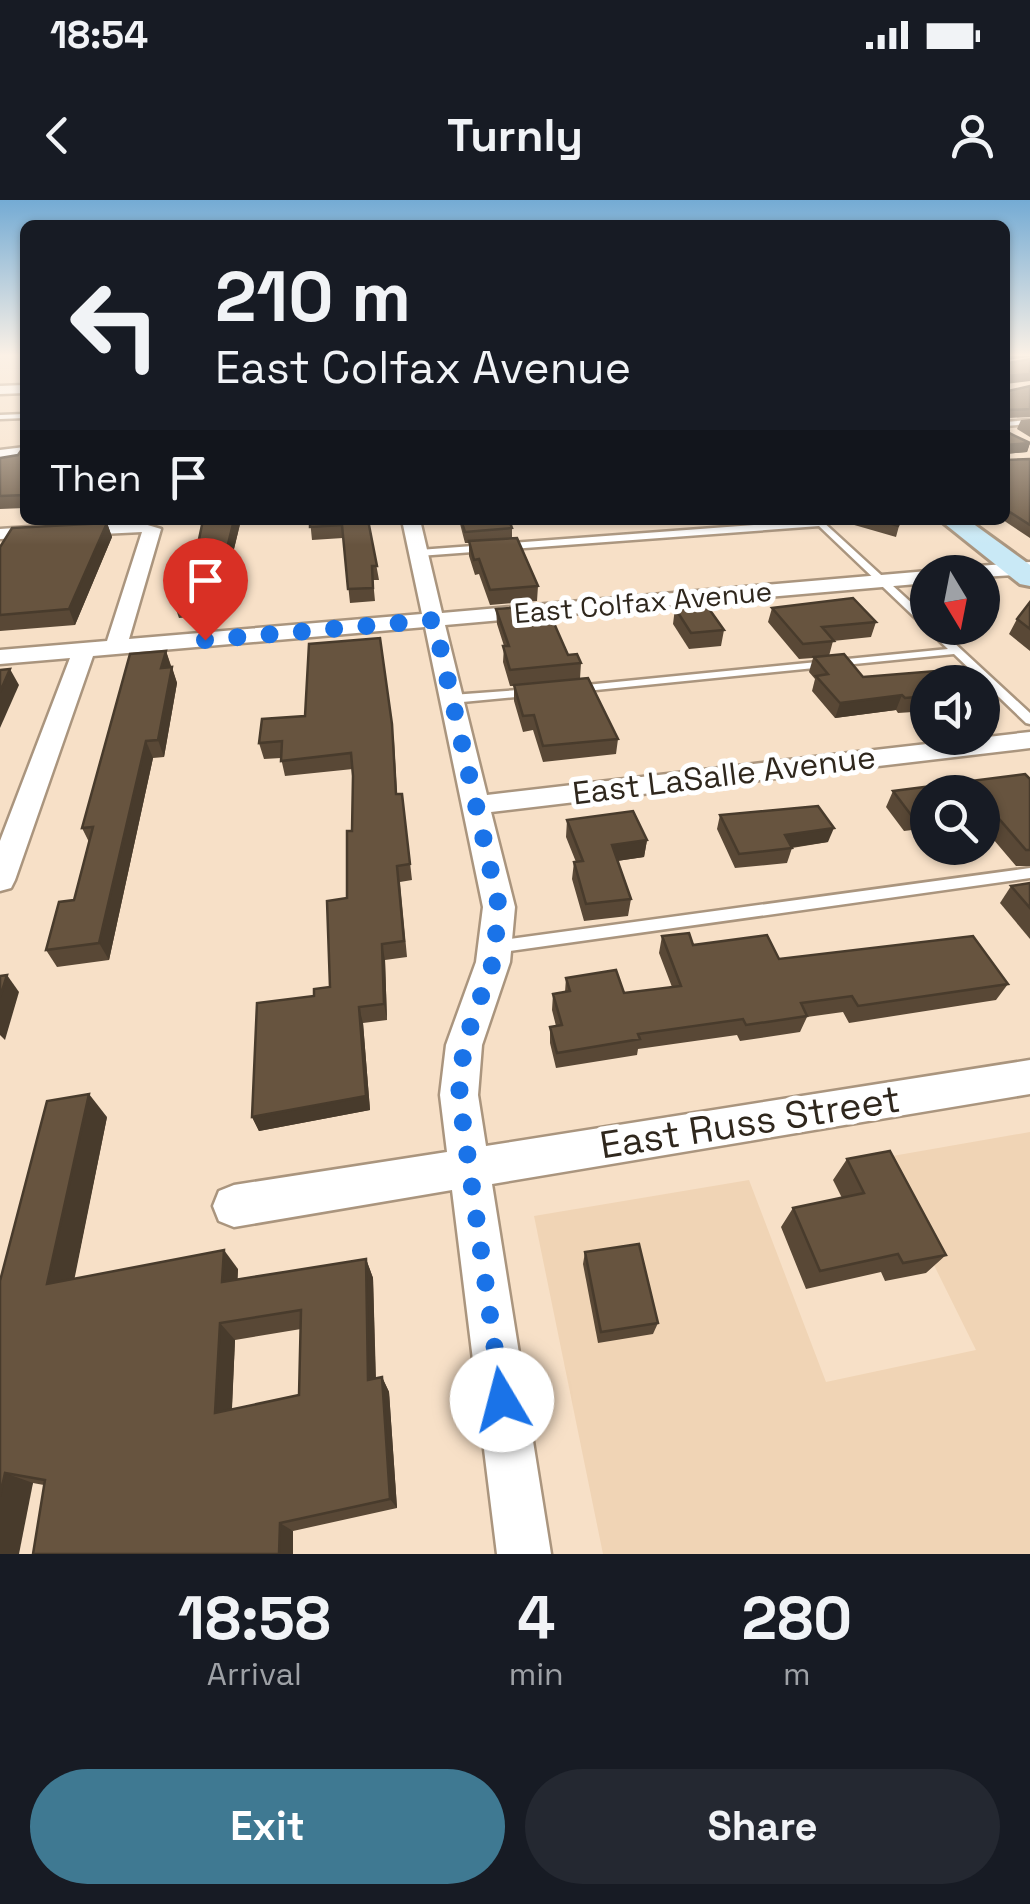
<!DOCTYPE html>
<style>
:root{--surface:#171b24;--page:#242831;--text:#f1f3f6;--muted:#9ea1a6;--accent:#3f7992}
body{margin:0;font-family:"Space Grotesk",sans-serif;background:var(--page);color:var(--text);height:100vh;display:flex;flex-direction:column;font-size:38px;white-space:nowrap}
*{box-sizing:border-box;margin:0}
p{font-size:32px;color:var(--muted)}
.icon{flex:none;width:55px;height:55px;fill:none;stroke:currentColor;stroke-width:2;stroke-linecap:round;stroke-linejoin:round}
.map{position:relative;height:1354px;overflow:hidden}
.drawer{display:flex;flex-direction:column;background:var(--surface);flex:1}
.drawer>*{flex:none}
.top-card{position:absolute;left:20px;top:20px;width:990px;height:305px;border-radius:15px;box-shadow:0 2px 8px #0004;background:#171b24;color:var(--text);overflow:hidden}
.needle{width:65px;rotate:170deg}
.fabs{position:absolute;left:910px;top:355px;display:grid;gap:20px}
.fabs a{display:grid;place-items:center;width:90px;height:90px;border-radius:50%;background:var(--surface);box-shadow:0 2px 8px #0004;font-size:50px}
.pin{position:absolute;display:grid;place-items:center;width:85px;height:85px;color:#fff;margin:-102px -42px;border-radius:50% 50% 50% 0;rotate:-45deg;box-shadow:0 0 10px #0007}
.pin .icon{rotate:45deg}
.me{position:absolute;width:110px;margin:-55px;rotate:352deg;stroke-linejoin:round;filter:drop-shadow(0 0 8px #0008)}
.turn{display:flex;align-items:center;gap:35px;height:210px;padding:0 30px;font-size:45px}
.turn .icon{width:130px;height:130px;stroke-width:2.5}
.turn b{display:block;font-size:70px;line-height:85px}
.then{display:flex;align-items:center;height:95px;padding:0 30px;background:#0003;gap:20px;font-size:38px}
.eta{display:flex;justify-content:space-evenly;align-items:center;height:170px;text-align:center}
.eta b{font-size:60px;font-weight:800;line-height:70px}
.action{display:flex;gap:20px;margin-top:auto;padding:20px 30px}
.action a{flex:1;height:115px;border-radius:60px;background:var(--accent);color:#fff;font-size:40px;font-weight:800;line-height:115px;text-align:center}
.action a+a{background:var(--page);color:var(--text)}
.status{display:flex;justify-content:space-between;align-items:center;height:70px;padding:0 50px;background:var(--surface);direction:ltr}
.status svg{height:28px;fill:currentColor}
header{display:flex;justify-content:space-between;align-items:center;height:130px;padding:0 30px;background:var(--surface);font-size:45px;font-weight:800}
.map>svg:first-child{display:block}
.built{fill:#f0d4b5}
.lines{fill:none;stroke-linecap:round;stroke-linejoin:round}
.lane-casing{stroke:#aa957e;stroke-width:5}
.street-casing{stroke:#aa957e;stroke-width:5}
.secondary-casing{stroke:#aa957e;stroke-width:6}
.lane{fill:#fff;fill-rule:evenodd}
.street{fill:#fff;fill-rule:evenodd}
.secondary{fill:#c9e9f6;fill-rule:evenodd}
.wall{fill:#594836;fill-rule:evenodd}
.shaded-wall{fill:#483b2c}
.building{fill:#67543f;stroke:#483b2c;stroke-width:2.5;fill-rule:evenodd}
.route{stroke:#1a73e8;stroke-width:18;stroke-dasharray:0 32.4}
.labels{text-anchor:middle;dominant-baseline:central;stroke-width:10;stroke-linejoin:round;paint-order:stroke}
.far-street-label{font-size:28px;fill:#2f271d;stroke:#fff}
.street-label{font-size:32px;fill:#2f271d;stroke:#fff}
.near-street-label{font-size:38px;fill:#2f271d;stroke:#fff}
</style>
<div class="status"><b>18:54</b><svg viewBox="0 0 49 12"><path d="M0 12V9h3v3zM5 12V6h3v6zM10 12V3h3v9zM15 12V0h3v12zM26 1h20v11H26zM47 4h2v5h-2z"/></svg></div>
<header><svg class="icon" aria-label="back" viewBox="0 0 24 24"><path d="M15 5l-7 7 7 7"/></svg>Turnly<svg class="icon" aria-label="person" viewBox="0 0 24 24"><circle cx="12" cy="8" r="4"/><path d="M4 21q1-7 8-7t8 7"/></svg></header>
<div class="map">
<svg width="1030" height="1354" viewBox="0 0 1030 1354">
<rect width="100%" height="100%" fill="#f7e0c7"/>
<!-- built -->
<polygon class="built" points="1030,932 1030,1354 603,1354 534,1016 749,980 826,1182 976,1150 881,958"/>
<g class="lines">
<!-- lane casing -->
<g class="lane-casing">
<g id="lane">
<polygon points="25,214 25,218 0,219 0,215"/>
<polygon points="1030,220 1030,224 1005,226 1005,222"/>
<polygon points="821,320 928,418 928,428 938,428 1030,513 1030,524 1026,523 954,454 576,492 570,489 576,486 948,449 819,326 419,356 414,353 419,350"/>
<polygon points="533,489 537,491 537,495 452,503 446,499 452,495"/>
<polygon points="1030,668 1030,678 496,753 490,751 488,747 490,743 496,741"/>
</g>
</g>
<!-- street casing -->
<g class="street-casing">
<g id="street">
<polygon points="25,185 25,193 0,194 0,186"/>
<polygon points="25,247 25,255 0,258 0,250"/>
<polygon points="131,320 161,329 129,439 422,414 402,320 420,320 442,413 928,371 933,372 928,372 928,383 445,425 487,595 1030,532 1030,548 491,612 515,707 510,762 482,845 478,895 486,946 1030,860 1030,894 492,984 551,1354 497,1354 452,990 234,1027 219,1021 213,1006 219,991 234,985 447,952 440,895 446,845 476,762 483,707 425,427 93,456 15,680 11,688 0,691 0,641 70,458 0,464 0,450 107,441 142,332 0,339 0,329"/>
<polygon points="1030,362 1030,374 982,377 982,372 968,372 978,366"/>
</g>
</g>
<!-- secondary casing -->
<g class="secondary-casing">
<polygon id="secondary" points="940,320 968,320 1030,365 1030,386 1020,384"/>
</g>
<!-- lane -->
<use href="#lane" class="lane"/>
<!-- street -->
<use href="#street" class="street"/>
<!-- secondary -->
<use href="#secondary" class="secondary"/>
</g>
<!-- wall -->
<g class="wall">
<polygon points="1030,186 1030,217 1008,218 1007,232 1030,243 1027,252 1006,254 1006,260 1030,259 1030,338 1003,320 1005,320 1005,187 1008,191"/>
<polygon points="1030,219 1030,237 1017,229 1021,220"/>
<polygon points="25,245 25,308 0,309 0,258 18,255"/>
<polygon points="29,320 76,320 30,323"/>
<polygon points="203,320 241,320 218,415 179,418 174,404 197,349"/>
<polygon points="310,320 368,320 379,380 373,380 375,401 350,403 343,338 312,340"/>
<polygon points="459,320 536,320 509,321 512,328 512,338 538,386 537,401 490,405 479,374 475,375 469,356 469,343 465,343"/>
<polygon points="837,320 892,320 899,326 896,337"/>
<polygon points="107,323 112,337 75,425 0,431 0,347"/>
<polygon points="1030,402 1030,451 1009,434 1017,419"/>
<polygon points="675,408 724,430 721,446 689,449 673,424"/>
<polygon points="772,408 876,422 871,437 833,441 829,456 863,477 928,482 928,511 898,513 896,510 835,518 812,491 815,479 809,472 813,458 799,459 768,422"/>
<polygon points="496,409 581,463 580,479 618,539 616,554 543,562 533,530 523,532 514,501 514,486 510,486 503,462 504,446 497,424"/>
<polygon points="166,451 177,483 164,557 153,558 109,760 57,767 46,750 74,700 89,642 82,628"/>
<polygon points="262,519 394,540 397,594 402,594 412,680 400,682 407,757 385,760 387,820 363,823 370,910 259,931 252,917 314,796 330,787 347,698 352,631 353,576 353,569 285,576 281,558 264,559 259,543"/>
<polygon points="1030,579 1030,666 1016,666 982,626 982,592 928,592 928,628 904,631 886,607 893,591"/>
<polygon points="720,615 828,642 792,648 787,663 735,668 717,629"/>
<polygon points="567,620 647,640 644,657 617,661 631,699 628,716 584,721 572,679 574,662 576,662 566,637"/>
<polygon points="1030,683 1030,739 1000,703 1011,686"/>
<polygon points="662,736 693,745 779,759 1008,784 996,800 849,823 843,812 807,817 800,832 740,841 737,835 638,849 637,855 556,868 550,843 550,827 556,826 552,810 553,794 565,792 566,778 624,793 672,787 659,753"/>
<path d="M107,917L74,1078L238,1069L237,1079L366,1059L373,1078L376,1179L382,1177L389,1192L397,1308L293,1331L33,1283L0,1354V1081ZM301,1129L299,1195L232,1209L235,1140Z"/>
<polygon points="847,959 946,1055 926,1073 885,1081 881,1072 806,1089 781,1027 793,1008 842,998 833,980"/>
<polygon points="585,1052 658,1123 653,1134 598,1143 583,1064"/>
</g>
<!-- shaded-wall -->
<g class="shaded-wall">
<polygon points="1005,156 1030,156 1030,157 1005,160"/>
<polygon points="1030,174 1030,181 1005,184 1005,176"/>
<polygon points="1030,243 1027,252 1005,254 1006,245"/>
<polygon points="234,320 241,320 218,415 214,400"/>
<polygon points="107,323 112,337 75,425 69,409"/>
<polygon points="166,451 171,467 161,468"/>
<polygon points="172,467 177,483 164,557 158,540"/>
<polygon points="10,469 19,485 0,528 0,492"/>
<polygon points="902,495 896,510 835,518 840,503"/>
<polygon points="146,541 153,558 109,760 99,743"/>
<polygon points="834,628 828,642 780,649 785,635"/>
<polygon points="647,640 644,657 610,662 612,645"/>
<polygon points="382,744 385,760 387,820 384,804"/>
<polygon points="7,775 19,792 5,840 0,835 0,797"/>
<polygon points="359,807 363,823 370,910 259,931 252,917"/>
<polygon points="89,894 107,917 70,1101 47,1084"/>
<polygon points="224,1050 238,1069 237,1100 222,1082"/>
<polygon points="366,1059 373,1078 376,1194 368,1180"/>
<polygon points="220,1123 235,1140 231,1226 215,1213"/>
<polygon points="382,1177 389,1192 397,1308 390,1299"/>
<polygon points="5,1273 33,1283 19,1354 0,1354 0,1296"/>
<polygon points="280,1323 293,1331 293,1354 279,1354"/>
</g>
<!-- building -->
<g class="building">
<polygon points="1005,156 1008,163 1030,159 1030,174 1005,176 1005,180"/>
<polygon points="1030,186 1030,209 1008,210 1007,232 1030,243 1006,245 1006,260 1030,259 1030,325 1005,309 1005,187 1008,191"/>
<polygon points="25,245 25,295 0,296 0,258 18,255"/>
<polygon points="203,320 234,320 214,400 174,404 189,350 197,349"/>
<polygon points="310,320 368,320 377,366 372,366 373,388 348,389 342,325 310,327"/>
<polygon points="461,320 509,320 512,328 465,332"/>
<polygon points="878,320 892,320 899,326"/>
<polygon points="107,323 69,409 0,415 0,347 12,328"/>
<polygon points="517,338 538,386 490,390 479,359 474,360 469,341"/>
<polygon points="853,398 876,422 822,427 834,441 803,444 772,408"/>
<polygon points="1030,402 1030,429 1017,419"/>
<polygon points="546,405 568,455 577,454 581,463 510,470 503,446 509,446 496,409"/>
<polygon points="707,406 724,430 691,433 675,408"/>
<polygon points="380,438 392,524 396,594 402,594 410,664 397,666 404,741 382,744 384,804 359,807 366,896 252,917 257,803 314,796 314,789 330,787 327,701 347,698 347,631 352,631 353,576 351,553 281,561 282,541 259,543 262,519 305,516 309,444"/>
<polygon points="166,451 161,468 172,467 158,540 146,541 99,743 46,750 59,702 74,700 93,627 82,628 130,454"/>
<polygon points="844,454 863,477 936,471 947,482 928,482 928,496 905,498 902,495 840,503 816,476 828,474 814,457"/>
<polygon points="10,469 0,492 0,470"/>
<polygon points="588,478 618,539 543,546 534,515 523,516 514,485"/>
<polygon points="1025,574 1030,579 1030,650 1026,650 988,606 982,607 982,592 928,592 928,613 911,615 893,591"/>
<polygon points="818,606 834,628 785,635 792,648 739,654 720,615"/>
<polygon points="633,611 647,640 612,645 631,699 586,704 574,662 583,661 567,620"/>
<polygon points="1030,683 1030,708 1011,686"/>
<polygon points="689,733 693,745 767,735 779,759 973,736 1008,784 858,806 852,796 801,803 807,816 746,825 743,819 638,834 640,839 557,853 550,827 562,825 553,794 570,791 566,778 616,770 624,793 681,786 662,736"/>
<polygon points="7,775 0,797 0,776"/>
<path d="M89,894L47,1084L224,1050L222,1082L366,1059L368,1180L382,1177L390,1299L280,1323L279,1354H33L45,1280L5,1273L0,1296V1081L47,901ZM301,1110L299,1195L215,1213L220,1123Z"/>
<polygon points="890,951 946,1055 903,1063 898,1054 820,1071 793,1008 864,993 847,959"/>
<polygon points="639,1044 658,1123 601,1132 585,1052"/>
</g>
<!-- sky -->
<linearGradient id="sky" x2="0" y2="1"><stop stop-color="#74abd4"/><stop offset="0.45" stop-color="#fbf1e6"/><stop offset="1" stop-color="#fbf1e6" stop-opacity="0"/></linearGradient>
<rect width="1030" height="345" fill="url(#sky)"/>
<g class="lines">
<!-- route -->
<polyline class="route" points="205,440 434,420 499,707 493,762 464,845 459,895 502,1200"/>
</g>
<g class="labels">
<!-- far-street labels -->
<g class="far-street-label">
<text transform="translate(643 402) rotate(-5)">East Colfax Avenue</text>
</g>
<!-- street labels -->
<g class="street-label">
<text transform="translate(724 575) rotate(-7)">East LaSalle Avenue</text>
</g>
<!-- near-street labels -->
<g class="near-street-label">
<text transform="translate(750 922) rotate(-9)">East Russ Street</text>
</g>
</g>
</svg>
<div class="fabs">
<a><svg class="needle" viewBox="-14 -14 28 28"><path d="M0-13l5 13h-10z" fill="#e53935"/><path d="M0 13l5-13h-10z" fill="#9ea1a6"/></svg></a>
<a><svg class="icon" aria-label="sound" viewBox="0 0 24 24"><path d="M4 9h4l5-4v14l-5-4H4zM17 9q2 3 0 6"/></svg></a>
<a><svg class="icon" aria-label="search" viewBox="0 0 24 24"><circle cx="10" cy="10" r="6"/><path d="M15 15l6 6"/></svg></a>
</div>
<div class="pin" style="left:205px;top:440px;background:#d93025"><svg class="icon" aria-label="arrive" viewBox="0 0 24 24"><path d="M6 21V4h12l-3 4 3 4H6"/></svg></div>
<svg class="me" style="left:502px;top:1200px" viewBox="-20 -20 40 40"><circle r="19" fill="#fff"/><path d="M0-13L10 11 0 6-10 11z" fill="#1a73e8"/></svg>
<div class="top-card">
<div class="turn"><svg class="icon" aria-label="left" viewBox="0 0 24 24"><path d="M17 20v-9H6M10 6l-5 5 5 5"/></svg><div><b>210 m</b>East Colfax Avenue</div></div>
<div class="then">Then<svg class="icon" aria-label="arrive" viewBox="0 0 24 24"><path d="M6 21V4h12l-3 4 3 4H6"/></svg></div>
</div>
</div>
<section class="drawer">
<div class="eta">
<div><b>18:58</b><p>Arrival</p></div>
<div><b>4</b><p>min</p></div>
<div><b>280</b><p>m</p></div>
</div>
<div class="action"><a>Exit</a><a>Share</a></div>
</section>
